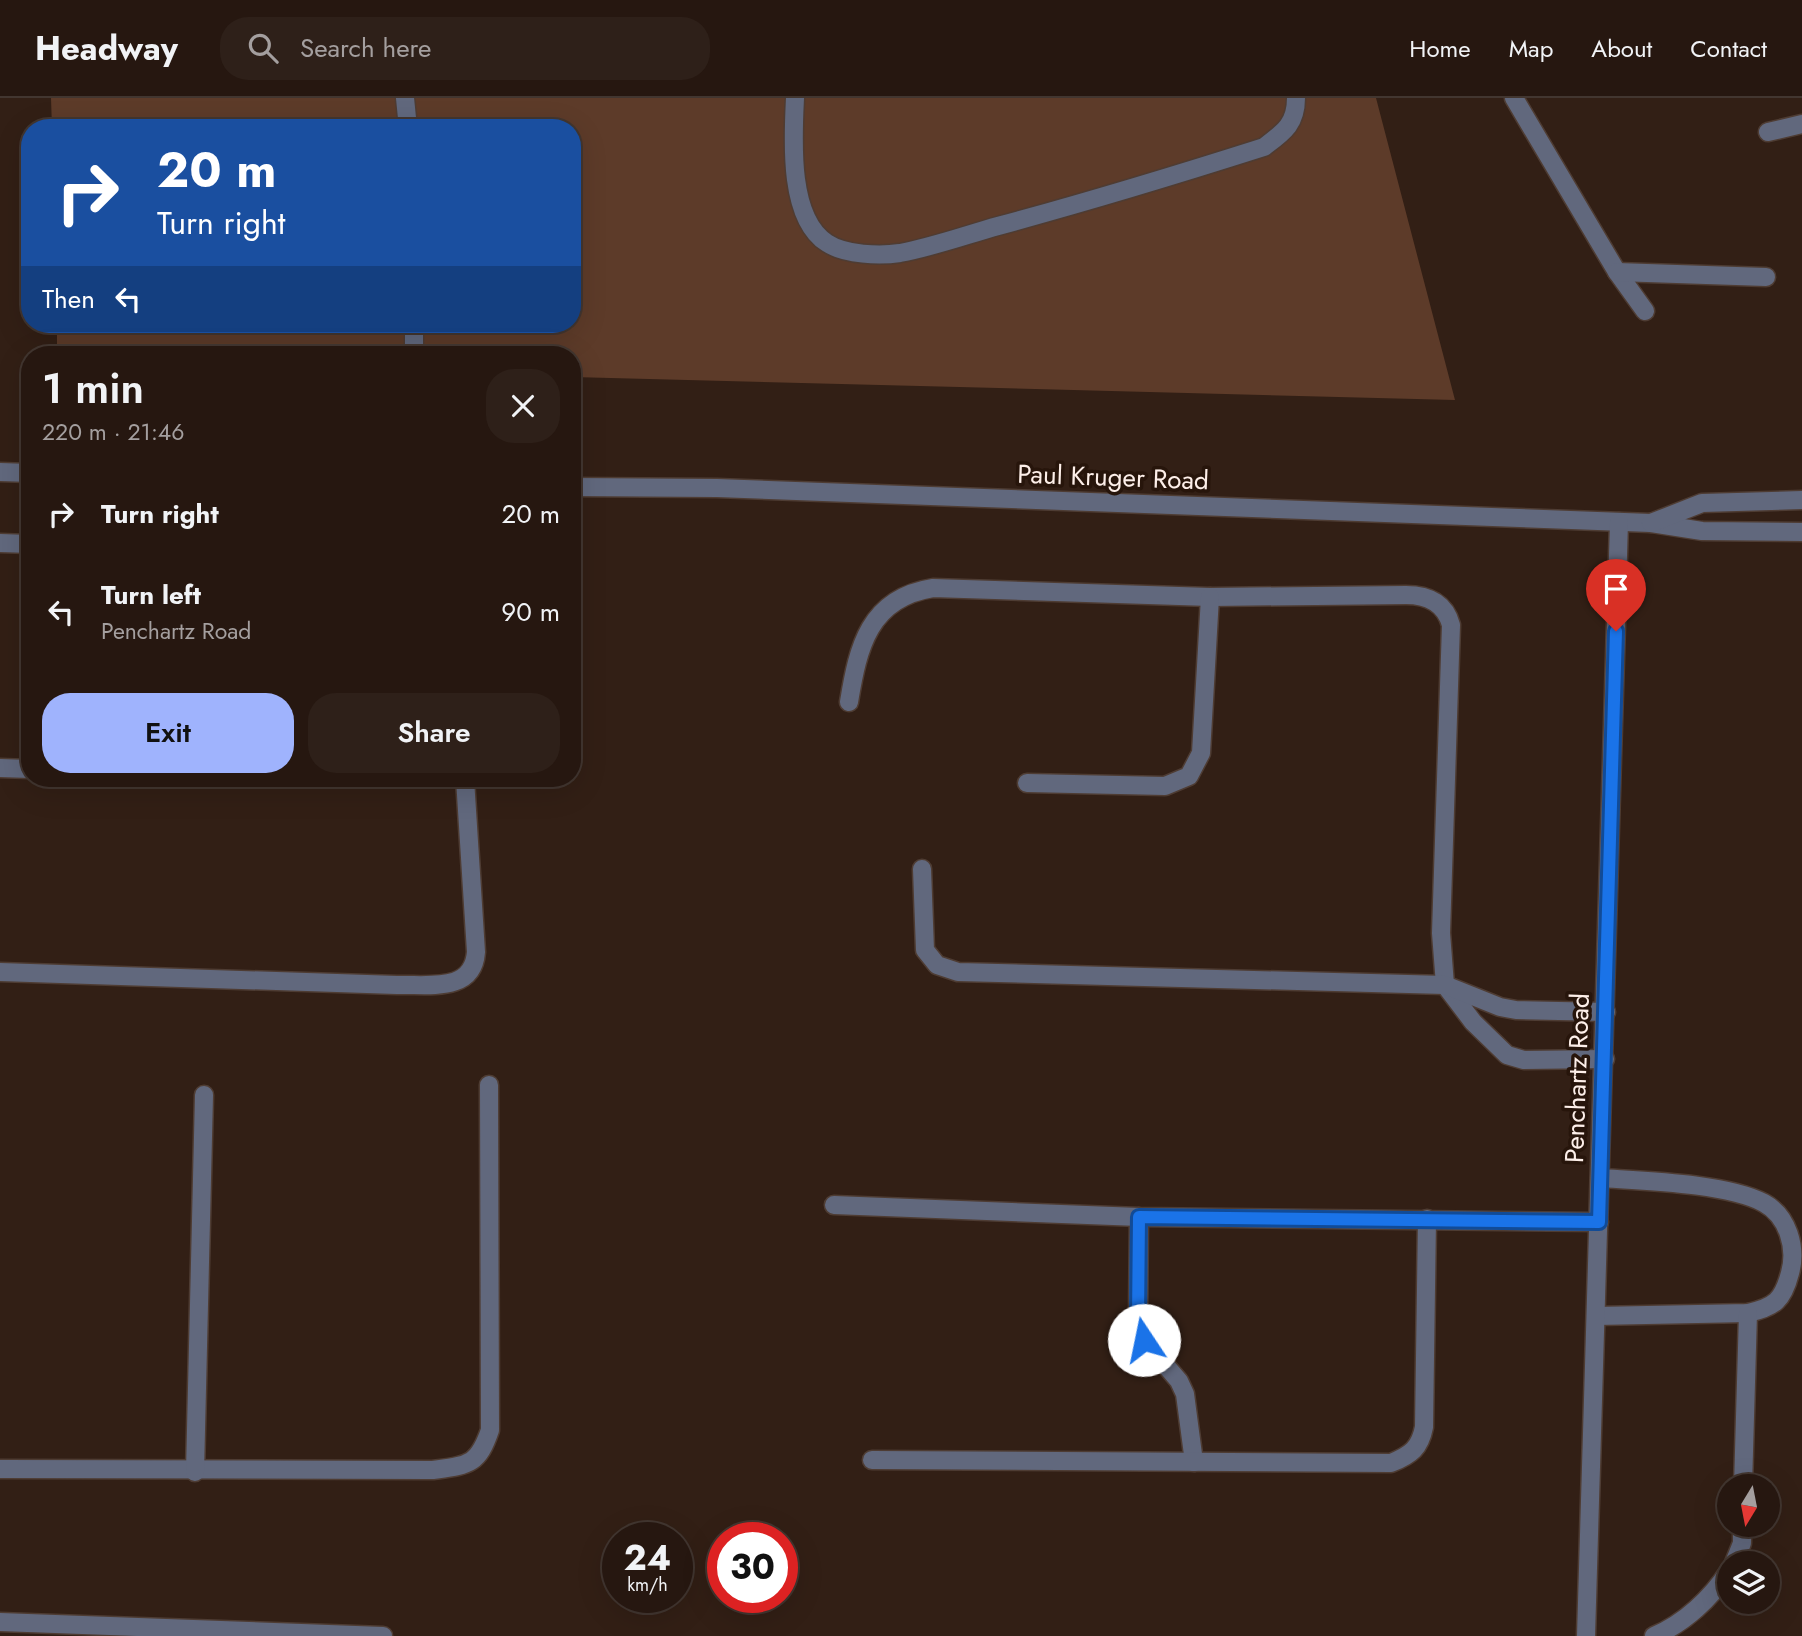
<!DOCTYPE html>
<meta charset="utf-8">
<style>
:root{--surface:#261710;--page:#2e2019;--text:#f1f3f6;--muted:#a49f9f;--line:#423630;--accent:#9fb3fd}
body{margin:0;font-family:Jost,sans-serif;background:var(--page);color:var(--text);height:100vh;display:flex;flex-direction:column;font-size:26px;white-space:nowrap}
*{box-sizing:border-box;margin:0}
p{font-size:23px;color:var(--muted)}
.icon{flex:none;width:38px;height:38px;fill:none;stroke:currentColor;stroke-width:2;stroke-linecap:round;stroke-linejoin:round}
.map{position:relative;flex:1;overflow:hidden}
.drawer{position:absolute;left:21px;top:248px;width:560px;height:441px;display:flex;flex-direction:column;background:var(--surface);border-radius:28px;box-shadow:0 7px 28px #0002,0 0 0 2px var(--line)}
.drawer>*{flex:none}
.guide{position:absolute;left:21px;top:21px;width:560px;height:214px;border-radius:28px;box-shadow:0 7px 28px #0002,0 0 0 2px var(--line);background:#1a4fa0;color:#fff;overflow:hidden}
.needle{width:46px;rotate:190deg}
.buttons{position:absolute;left:1717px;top:1376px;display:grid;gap:14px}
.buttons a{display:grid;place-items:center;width:63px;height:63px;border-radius:50%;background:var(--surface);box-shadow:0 7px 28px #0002,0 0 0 2px var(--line);font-size:35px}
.speed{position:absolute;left:602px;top:1424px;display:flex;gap:14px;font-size:35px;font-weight:700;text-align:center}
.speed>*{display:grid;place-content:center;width:91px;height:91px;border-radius:50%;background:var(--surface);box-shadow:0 7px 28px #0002,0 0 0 2px var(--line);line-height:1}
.speed small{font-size:18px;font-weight:400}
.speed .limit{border:10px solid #d22;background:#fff;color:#111}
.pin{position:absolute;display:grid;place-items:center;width:60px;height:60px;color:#fff;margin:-72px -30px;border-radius:50% 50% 50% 0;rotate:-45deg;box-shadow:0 0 7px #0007}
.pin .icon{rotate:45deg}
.me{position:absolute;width:77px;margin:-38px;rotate:349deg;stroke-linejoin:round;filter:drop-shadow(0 0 5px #0008)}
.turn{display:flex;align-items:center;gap:24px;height:147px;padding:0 21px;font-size:32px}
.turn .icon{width:91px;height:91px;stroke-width:2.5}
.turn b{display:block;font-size:49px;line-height:60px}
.then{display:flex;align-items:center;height:66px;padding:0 21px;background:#0003;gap:14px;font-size:26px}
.round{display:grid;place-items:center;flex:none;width:74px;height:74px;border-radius:28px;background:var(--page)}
.overview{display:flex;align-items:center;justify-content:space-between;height:119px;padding:0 21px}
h1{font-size:42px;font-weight:600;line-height:52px}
.cta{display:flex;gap:14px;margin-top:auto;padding:14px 21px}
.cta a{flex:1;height:80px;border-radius:28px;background:var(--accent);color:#111;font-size:28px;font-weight:600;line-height:80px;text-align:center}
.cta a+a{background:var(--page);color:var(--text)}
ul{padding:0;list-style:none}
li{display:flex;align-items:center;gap:21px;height:98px;padding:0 21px}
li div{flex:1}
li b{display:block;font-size:26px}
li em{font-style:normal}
header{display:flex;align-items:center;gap:42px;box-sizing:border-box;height:98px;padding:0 35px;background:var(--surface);border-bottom:2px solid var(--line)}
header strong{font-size:33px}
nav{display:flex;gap:38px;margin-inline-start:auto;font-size:24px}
.search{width:490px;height:63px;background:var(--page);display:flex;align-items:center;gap:18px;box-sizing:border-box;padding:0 24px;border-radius:28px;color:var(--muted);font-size:26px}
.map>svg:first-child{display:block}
.green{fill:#5d3b29}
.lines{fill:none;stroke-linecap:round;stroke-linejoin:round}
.minor-casing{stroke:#4e3c33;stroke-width:21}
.minor{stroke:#61687d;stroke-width:18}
.route-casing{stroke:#114b97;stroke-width:18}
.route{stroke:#1a73e8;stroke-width:12}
.labels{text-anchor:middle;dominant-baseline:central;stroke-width:7;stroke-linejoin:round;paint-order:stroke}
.street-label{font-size:26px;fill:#fdefe9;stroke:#27150b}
</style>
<header>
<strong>Headway</strong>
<div class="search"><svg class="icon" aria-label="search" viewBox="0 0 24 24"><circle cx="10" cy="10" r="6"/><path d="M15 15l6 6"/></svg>Search here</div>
<nav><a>Home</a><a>Map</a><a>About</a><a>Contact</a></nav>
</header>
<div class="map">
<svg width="1802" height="1538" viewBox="0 0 1802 1538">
<rect width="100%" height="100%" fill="#321f15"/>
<!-- green -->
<polygon class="green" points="51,0 1376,0 1455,302 572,279 572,257 57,257 57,226 572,226 572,30 52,30"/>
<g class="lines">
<!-- minor casing -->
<g class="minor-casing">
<g id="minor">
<polyline points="405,0 408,30"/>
<path d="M795,0C793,41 788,120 827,145C845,157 880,158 900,155C933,149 966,137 998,128C1087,104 1176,77 1264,49C1284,34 1296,26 1296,0"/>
<polyline points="1514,0 1617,174 1645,213"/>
<polyline points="1768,34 1802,26"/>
<polyline points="1617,174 1766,179"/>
<polyline points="414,257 414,226"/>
<polyline points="0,374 30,375"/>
<polyline points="572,389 717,390 1651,425 1702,433 1802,434"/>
<polyline points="1651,425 1702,405 1802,402"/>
<polyline points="0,445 30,446"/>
<path d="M849,604C858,549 869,500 933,490L1210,499L1406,497C1428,497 1445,505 1451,527L1441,835L1445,887L1473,924L1507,957L1524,962L1605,961"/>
<polyline points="0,670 30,671"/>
<polyline points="1027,685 1165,688 1189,678 1201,655 1210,499"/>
<polyline points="922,771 925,852 937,867 958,874 1445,887 1500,909 1516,912 1606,914"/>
<path d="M0,874L397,887C429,886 473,895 476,854L465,681"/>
<polyline points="834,1107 1139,1119 1599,1124"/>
<polyline points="1139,1119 1138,1221 1144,1242 1179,1283 1185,1296 1194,1364"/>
<path d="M1596,1218L1748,1215C1775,1209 1783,1202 1790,1175C1797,1150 1788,1118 1764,1105C1726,1085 1643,1083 1600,1080"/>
<path d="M872,1362L1391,1365C1411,1357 1420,1350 1424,1329L1427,1121"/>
<path d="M0,1371L433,1372C469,1367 478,1367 490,1332L489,987"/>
<polyline points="195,1374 204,997"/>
<polyline points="1743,1388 1748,1215"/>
<polyline points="1734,1465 1742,1445 1742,1426"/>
<polyline points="0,1524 383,1538"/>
<polyline points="1586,1538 1619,424"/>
<path d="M1654,1538C1685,1525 1711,1500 1729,1473"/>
</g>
</g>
<!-- minor -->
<use href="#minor" class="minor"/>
</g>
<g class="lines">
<!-- route casing -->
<g class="route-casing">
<polyline id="route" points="1144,1242 1138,1221 1139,1119 1599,1124 1616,533"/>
</g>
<!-- route -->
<use href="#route" class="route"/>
</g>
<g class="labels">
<!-- street labels -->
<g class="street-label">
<text transform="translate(1113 379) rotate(2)">Paul Kruger Road</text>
<text transform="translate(1577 980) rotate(-88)">Penchartz Road</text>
</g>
</g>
</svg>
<div class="buttons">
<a><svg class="needle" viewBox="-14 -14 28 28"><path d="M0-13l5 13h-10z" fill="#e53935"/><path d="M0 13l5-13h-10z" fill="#a49f9f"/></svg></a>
<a><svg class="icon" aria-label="layers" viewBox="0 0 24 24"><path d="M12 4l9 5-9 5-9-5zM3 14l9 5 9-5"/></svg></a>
</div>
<div class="speed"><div>24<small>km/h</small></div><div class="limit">30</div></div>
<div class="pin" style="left:1616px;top:533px;background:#d93025"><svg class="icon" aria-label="arrive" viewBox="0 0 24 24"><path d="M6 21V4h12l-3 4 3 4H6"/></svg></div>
<svg class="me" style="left:1144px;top:1242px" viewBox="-20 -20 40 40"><circle r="19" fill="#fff"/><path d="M0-13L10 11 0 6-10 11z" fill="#1a73e8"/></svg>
<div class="guide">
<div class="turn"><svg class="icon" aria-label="right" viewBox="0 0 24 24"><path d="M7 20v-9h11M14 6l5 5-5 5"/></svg><div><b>20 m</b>Turn right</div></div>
<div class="then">Then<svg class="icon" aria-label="left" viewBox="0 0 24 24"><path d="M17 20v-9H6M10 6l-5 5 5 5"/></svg></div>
</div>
<section class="drawer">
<div class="overview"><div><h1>1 min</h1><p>220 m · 21:46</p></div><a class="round"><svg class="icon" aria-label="close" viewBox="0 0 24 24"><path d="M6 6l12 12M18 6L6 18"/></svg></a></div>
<ul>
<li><svg class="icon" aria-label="right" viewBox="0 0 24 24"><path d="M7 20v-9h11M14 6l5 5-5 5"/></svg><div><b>Turn right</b></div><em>20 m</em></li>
<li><svg class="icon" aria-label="left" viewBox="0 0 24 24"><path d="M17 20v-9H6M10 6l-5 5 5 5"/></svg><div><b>Turn left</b><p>Penchartz Road</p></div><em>90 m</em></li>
</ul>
<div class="cta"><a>Exit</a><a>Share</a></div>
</section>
</div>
